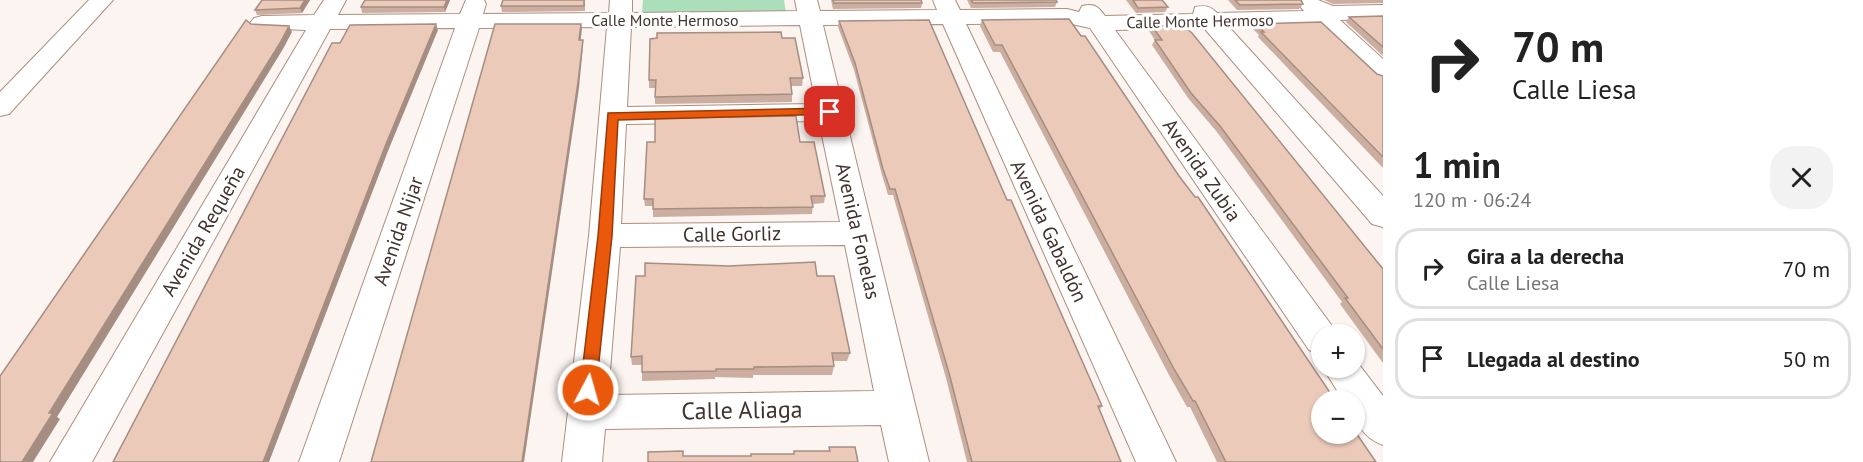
<!DOCTYPE html>
<html lang="es">
<meta charset="utf-8">
<style>
:root{--surface:#fff;--page:#f2f2f2;--text:#222;--muted:#767676;--line:#e0e0e0}
body{margin:0;font-family:"PT Sans",sans-serif;background:var(--page);color:var(--text);height:100vh;display:flex;flex-direction:column;font-size:22px;white-space:nowrap}
*{box-sizing:border-box;margin:0}
p{font-size:20px;color:var(--muted)}
.icon{flex:none;width:33px;height:33px;fill:none;stroke:currentColor;stroke-width:2;stroke-linecap:round;stroke-linejoin:round}
.map{position:relative;flex:1;overflow:hidden}
.side{display:flex;flex-direction:column;background:var(--surface);width:480px}
.side>*{flex:none}
.guide{background:#fff;color:var(--text);overflow:hidden}
.controls{position:absolute;left:1311px;top:324px;display:grid;gap:12px}
.controls a{display:grid;place-items:center;width:54px;height:54px;border-radius:50%;background:var(--surface);box-shadow:0 2px 4px #0004;font-size:30px}
.pin{position:absolute;display:grid;place-items:center;width:51px;height:51px;color:#fff;margin:-26px;border-radius:12px;box-shadow:0 3px 9px #0006}
.me{position:absolute;width:66px;margin:-33px;rotate:6deg;stroke-linejoin:round;filter:drop-shadow(0 0 4px #0008)}
.turn{display:flex;align-items:center;gap:21px;height:126px;padding:0 30px;font-size:27px}
.turn .icon{width:78px;height:78px;stroke-width:2.5}
.turn b{display:block;font-size:42px;line-height:51px}
.round{display:grid;place-items:center;flex:none;width:63px;height:63px;border-radius:24px;background:var(--page)}
.summary{display:flex;align-items:center;justify-content:space-between;height:102px;padding:0 30px}
h1{font-size:36px;font-weight:700;line-height:45px}
ul{padding:0;list-style:none}
li{display:flex;align-items:center;gap:18px;height:81px;margin:0 12px 9px;padding:0 18px;border:3px solid var(--line);border-radius:24px}
li div{flex:1}
li b{display:block;font-size:22px}
li em{font-style:normal}
main{display:flex;flex:1;min-height:0}
.map>svg:first-child{display:block}
.green{fill:#abdfba}
.lines{fill:none;stroke-linecap:round;stroke-linejoin:round}
.street-casing{stroke:#ad8e7e;stroke-width:2}
.street{fill:#fff;fill-rule:evenodd}
.wall{fill:#cbae9f}
.shaded-wall{fill:#a58d82}
.building{fill:#eccab9;stroke:#a58d82;stroke-width:1.5}
.route{fill:#ea580c;stroke:#983908;stroke-width:1.5}
.labels{text-anchor:middle;dominant-baseline:central;stroke-width:6;stroke-linejoin:round;paint-order:stroke}
.far-street-label{font-size:16px;fill:#40322c;stroke:#fff}
.street-label{font-size:20px;fill:#40322c;stroke:#fff}
.near-street-label{font-size:24px;fill:#40322c;stroke:#fff}
</style>
<main>
<div class="map">
<svg width="1383" height="462" viewBox="0 0 1383 462">
<rect width="100%" height="100%" fill="#fbf4f0"/>
<!-- green -->
<polygon class="green" points="643,0 784,0 786,12 642,13"/>
<g class="lines">
<!-- street casing -->
<g class="street-casing">
<g id="street">
<polygon points="89,0 113,0 9,114 0,116 0,92"/>
<path d="M324,0H346L338,15L460,14L466,0H484L486,4L483,14L609,13L610,0H632V13L797,11L795,0H817L820,11L937,10L933,0H955L960,10L1067,9L1079,12L1082,6C1094,3 1098,6 1105,16L1193,14L1195,7C1205,5 1210,6 1217,13L1304,11L1299,5L1302,0H1318L1333,6L1383,5V19L1340,20L1383,59V81L1374,78L1318,25L1229,27L1383,196V227L1372,224L1204,28L1115,30L1335,330L1337,334H1322V355L1309,350L1090,28L1067,23L966,24L1176,462H1136L943,24L823,25L929,462H889L881,425L605,429L602,462H562L589,236L607,27L479,28L339,462H299L455,28L330,29L92,462H50L306,30L254,28L250,23L254,18L262,16L314,15ZM800,25L816,104L627,107L631,27ZM819,121L840,222L621,224L626,124ZM845,245L874,391L608,395L620,247Z"/>
<path d="M1354,358L1383,396V445C1362,437 1354,422 1354,400H1343L1323,368H1354Z"/>
</g>
</g>
<!-- street -->
<use href="#street" class="street"/>
</g>
<!-- wall -->
<g class="wall">
<polygon points="262,0 310,0 302,13 257,15 255,10"/>
<polygon points="450,0 445,12 362,13 361,7"/>
<polygon points="585,0 585,11 502,12 501,6"/>
<polygon points="831,0 921,0 922,3 921,8 833,9"/>
<polygon points="967,0 1056,0 1057,2 1055,7 971,8"/>
<polygon points="1126,0 1162,0 1168,7 1165,12 1136,13"/>
<polygon points="1228,0 1301,0 1303,4 1299,9 1237,10"/>
<polygon points="1324,0 1383,0 1383,3 1333,4"/>
<polygon points="1383,16 1383,56 1346,22 1349,17"/>
<polygon points="982,20 1179,176 1376,462 1217,462 1190,407 1187,407 1169,375 1000,52 993,52 980,26"/>
<polygon points="839,21 1007,200 1102,406 1099,410 1121,462 967,462 946,378 893,195 888,195 882,175 854,70 838,27"/>
<polygon points="1256,24 1377,74 1383,76 1383,168 1258,37 1259,35 1253,29"/>
<polygon points="1152,26 1383,269 1383,363 1340,304 1342,302 1217,132 1188,98 1152,45 1155,40 1149,31"/>
<polygon points="782,38 803,78 802,86 791,86 792,94 792,102 655,104 655,88 649,88 649,80"/>
<polygon points="800,142 825,196 824,203 813,204 812,214 653,217 653,206 645,206 644,199"/>
<polygon points="850,353 847,361 833,361 834,366 832,375 753,375 753,378 715,377 715,379 642,381 642,365 632,365 631,357"/>
</g>
<!-- shaded-wall -->
<g class="shaded-wall">
<polygon points="305,0 310,0 302,13 300,8"/>
<polygon points="447,0 450,0 445,12 444,7"/>
<polygon points="436,24 438,30 388,151 269,462 263,462 386,144"/>
<polygon points="581,24 582,29 580,46 579,40"/>
<polygon points="289,26 292,32 283,49 57,417 60,419 33,462 22,462 49,413"/>
<polygon points="583,40 583,46 579,88 524,462 522,462"/>
</g>
<!-- building -->
<g class="building">
<polygon points="262,0 305,0 300,8 255,10"/>
<polygon points="365,0 447,0 444,7 361,7"/>
<polygon points="503,0 584,0 584,6 501,6"/>
<polygon points="833,0 921,0 922,3 834,3"/>
<polygon points="971,0 1056,0 1057,2 973,3"/>
<polygon points="1133,0 1162,0 1168,7 1138,8"/>
<polygon points="1235,0 1301,0 1303,4 1240,5"/>
<polygon points="1383,16 1383,47 1349,17"/>
<polygon points="1069,19 1081,36 1085,36 1179,176 1195,197 1198,197 1335,400 1322,400 1322,434 1354,434 1354,430 1376,462 1226,462 1195,401 1193,401 1174,369 1002,45 995,45 982,20"/>
<polygon points="246,20 251,24 289,26 280,43 49,413 53,413 22,462 0,462 0,376"/>
<polygon points="929,20 1007,200 1011,200 1102,406 1098,406 1121,462 972,462 949,373 895,189 890,189 883,169 855,63 839,21"/>
<polygon points="1321,22 1377,74 1383,76 1383,157 1261,32 1264,32 1256,24"/>
<polygon points="436,24 386,144 263,462 113,462 332,43 340,43 350,25"/>
<polygon points="495,24 581,24 579,40 583,40 578,82 522,462 371,462"/>
<polygon points="1152,26 1183,26 1192,33 1383,269 1383,349 1345,298 1348,298 1220,126 1191,93 1155,40 1162,40"/>
<polygon points="781,32 782,38 795,38 803,78 790,78 792,94 655,97 656,80 649,80 650,39 657,38 657,33"/>
<polygon points="796,116 800,142 814,142 825,196 811,196 813,207 653,209 653,199 644,199 647,142 655,142 655,118"/>
<polygon points="815,262 817,276 834,276 850,353 832,353 834,366 754,367 754,369 716,369 716,371 642,372 642,356 631,357 636,276 645,276 645,263 729,266"/>
<polygon points="829,447 855,447 858,462 648,462 648,452 683,451 683,456 751,456 751,454 794,454 794,451 830,451"/>
</g>
<!-- route -->
<polygon class="route" points="830,108 835,109 835,114 618,120 612,236 596,390 594,395 582,395 580,390 598,236 608,113"/>
<g class="labels">
<!-- far-street labels -->
<g class="far-street-label">
<text x="665" y="20">Calle Monte Hermoso</text>
<text transform="translate(1200 21) rotate(-1)">Calle Monte Hermoso</text>
</g>
<!-- street labels -->
<g class="street-label">
<text transform="translate(1202 170) rotate(55)">Avenida Zubia</text>
<text transform="translate(203 231) rotate(-60)">Avenida Requeña</text>
<text transform="translate(398 231) rotate(-71)">Avenida Nijar</text>
<text transform="translate(858 231) rotate(77)">Avenida Fonelas</text>
<text transform="translate(1049 231) rotate(65)">Avenida Gabaldón</text>
<text transform="translate(732 234) rotate(-1)">Calle Gorliz</text>
</g>
<!-- near-street labels -->
<g class="near-street-label">
<text transform="translate(742 410) rotate(-1)">Calle Aliaga</text>
</g>
</g>
</svg>
<div class="controls">
<a>+</a>
<a>−</a>
</div>
<div class="pin" style="left:830px;top:112px;background:#d93025"><svg class="icon" aria-label="arrive" viewBox="0 0 24 24"><path d="M6 21V4h12l-3 4 3 4H6"/></svg></div>
<svg class="me" style="left:588px;top:390px" viewBox="-20 -20 40 40"><circle r="17" fill="#ea580c" stroke="#fff" stroke-width="3"/><path d="M0-11L8 9 0 5-8 9z" fill="#fff"/></svg>
</div>
<section class="side">
<div class="guide">
<div class="turn"><svg class="icon" aria-label="right" viewBox="0 0 24 24"><path d="M7 20v-9h11M14 6l5 5-5 5"/></svg><div><b>70 m</b>Calle Liesa</div></div>
</div>
<div class="summary"><div><h1>1 min</h1><p>120 m · 06:24</p></div><a class="round"><svg class="icon" aria-label="close" viewBox="0 0 24 24"><path d="M6 6l12 12M18 6L6 18"/></svg></a></div>
<ul>
<li><svg class="icon" aria-label="right" viewBox="0 0 24 24"><path d="M7 20v-9h11M14 6l5 5-5 5"/></svg><div><b>Gira a la derecha</b><p>Calle Liesa</p></div><em>70 m</em></li>
<li><svg class="icon" aria-label="arrive" viewBox="0 0 24 24"><path d="M6 21V4h12l-3 4 3 4H6"/></svg><div><b>Llegada al destino</b></div><em>50 m</em></li>
</ul>
</section>
</main>
